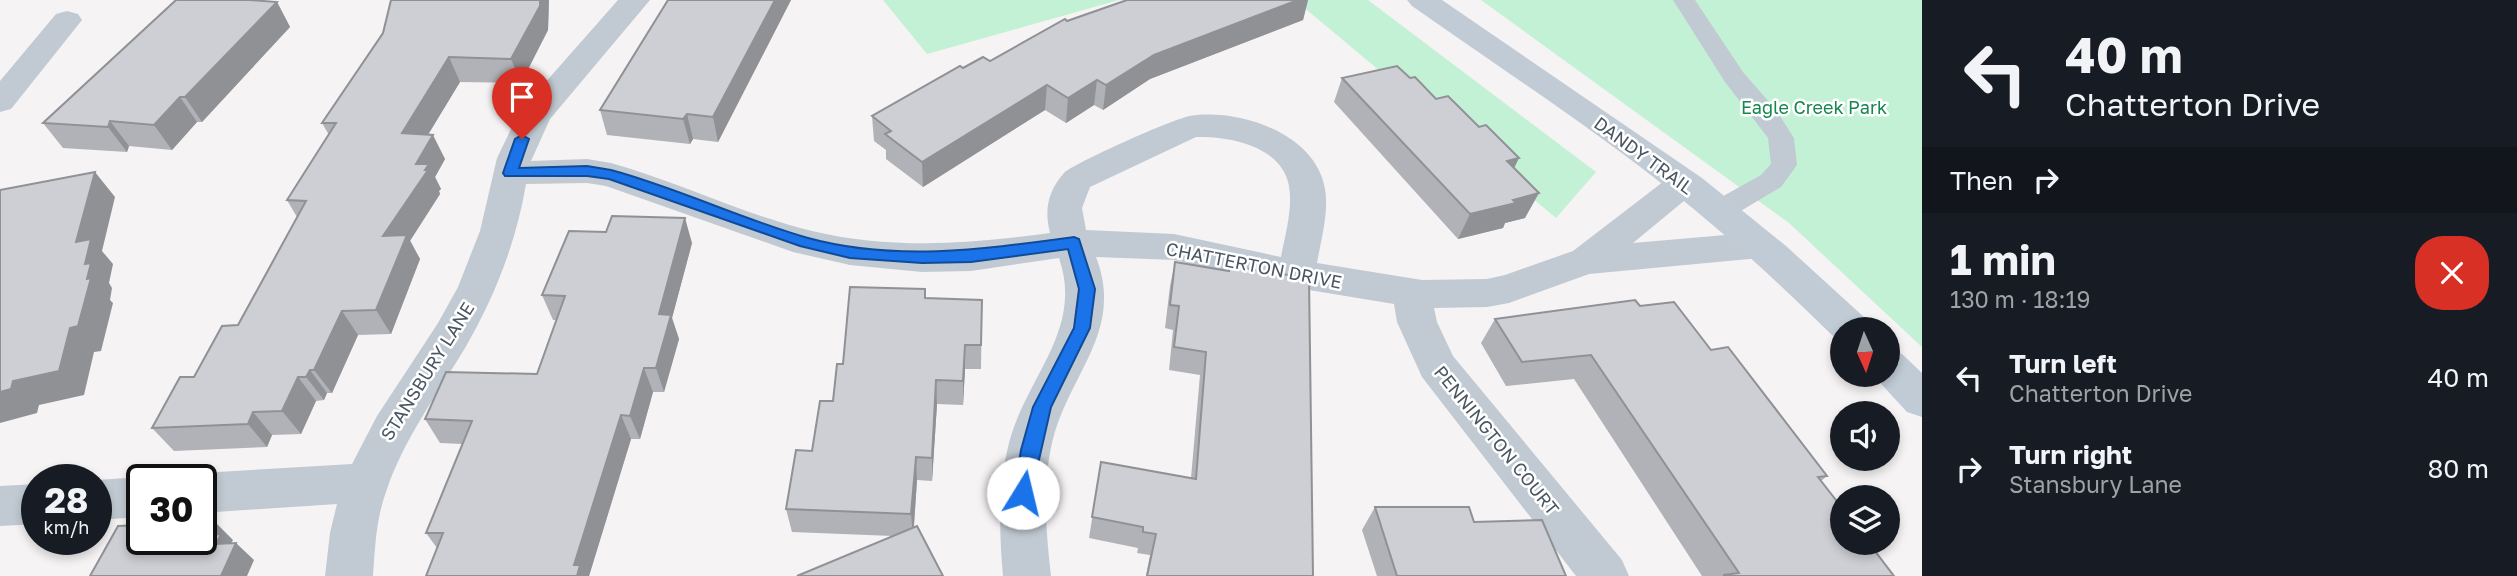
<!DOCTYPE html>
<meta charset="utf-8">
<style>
:root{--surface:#171b24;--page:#242831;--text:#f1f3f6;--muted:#9ea1a6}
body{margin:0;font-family:"Golos Text",sans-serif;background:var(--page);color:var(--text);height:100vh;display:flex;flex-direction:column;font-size:26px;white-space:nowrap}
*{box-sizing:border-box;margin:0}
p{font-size:23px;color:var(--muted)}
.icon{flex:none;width:38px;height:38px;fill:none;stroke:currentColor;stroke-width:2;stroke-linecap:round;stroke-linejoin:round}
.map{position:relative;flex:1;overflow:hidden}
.panel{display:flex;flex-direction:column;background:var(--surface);width:595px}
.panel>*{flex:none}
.banner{background:#171b24;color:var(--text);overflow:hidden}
.needle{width:46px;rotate:177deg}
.fabs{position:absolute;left:1830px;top:317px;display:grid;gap:14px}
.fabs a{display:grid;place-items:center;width:70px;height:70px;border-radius:50%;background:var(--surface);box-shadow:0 4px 10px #0003;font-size:35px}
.speed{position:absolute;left:21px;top:464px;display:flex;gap:14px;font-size:35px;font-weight:700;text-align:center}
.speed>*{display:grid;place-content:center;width:91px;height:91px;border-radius:50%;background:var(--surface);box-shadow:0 4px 10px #0003;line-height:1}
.speed small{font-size:18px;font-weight:400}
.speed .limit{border:4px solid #111;border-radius:10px;background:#fff;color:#111}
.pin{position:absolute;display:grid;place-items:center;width:60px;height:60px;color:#fff;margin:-72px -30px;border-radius:50% 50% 50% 0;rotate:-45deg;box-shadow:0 0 7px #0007}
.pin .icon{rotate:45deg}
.me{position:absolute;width:77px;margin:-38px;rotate:9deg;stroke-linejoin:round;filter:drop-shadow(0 0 5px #0008)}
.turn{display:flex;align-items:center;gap:24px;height:147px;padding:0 28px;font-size:32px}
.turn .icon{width:91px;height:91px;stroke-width:2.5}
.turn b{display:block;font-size:49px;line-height:60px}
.then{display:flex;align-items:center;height:66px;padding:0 28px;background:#0003;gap:14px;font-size:26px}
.round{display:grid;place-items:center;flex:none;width:74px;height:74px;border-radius:28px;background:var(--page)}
.headline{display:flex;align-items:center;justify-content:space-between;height:119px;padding:0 28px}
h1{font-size:42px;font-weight:700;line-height:52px}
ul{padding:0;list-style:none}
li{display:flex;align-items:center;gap:21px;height:91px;padding:0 28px}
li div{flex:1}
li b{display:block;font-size:26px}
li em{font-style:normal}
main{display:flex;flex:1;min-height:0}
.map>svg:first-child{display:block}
.green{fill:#c3f1d5}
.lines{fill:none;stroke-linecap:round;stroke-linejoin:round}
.lane{fill:#c1cad2;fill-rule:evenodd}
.street{fill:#c1cad2;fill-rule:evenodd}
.secondary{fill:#c1cbd6;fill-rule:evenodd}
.wall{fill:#b0b2b7}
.shaded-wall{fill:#909195}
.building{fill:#cdcfd5;stroke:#909195;stroke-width:2}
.route{fill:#1a73e8;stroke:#114b97;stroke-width:2}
.labels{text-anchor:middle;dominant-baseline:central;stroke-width:5;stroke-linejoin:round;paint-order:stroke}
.park-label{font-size:18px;fill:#17864f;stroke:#fff}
.street-label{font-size:18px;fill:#4a5661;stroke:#fff}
</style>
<main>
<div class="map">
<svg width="1922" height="576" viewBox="0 0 1922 576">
<rect width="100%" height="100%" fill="#f5f3f3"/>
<!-- green -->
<g class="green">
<polygon points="883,0 1119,0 927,54"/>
<polygon points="1295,0 1368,0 1596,172 1556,218"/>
<polygon points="1481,0 1922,0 1922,347 1789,223"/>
</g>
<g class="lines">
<!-- lane -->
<polygon class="lane" points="1673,0 1695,0 1743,72 1776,110 1794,138 1797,165 1781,187 1729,218 1719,221 1709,218 1705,211 1709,204 1761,175 1771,164 1768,138 1725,82"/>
<!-- street -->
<g class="street">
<path d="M618,0H650L550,119L531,161L587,159L611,163C679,182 745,215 812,231C892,250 970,244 1050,233C1044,210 1048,191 1064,173C1072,164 1175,118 1190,116C1238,108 1316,133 1325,189C1329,212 1321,240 1317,263L1422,280L1487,279L1505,275L1573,251L1672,175L1684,171L1696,175L1702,183L1696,191L1633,243L1760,232L1773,236L1779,245L1773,254L1760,258L1589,274L1509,303L1487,307L1434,308L1437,322L1453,356L1622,560L1629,576H1576L1422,377L1397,322L1394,304L1297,288L1174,260L1096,257C1125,332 1068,374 1052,443C1042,487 1046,532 1051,576H1003C999,532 998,486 1009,443C1026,377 1084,330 1059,258L971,271L922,272L850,265L793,252L606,186L587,183L526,184C516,243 495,296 465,348C437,395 403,440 386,492C376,519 375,548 373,576H325L330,533L337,504L201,513V480H185L201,473L352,464L377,416L438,323L458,287L480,231L497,158L513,125L536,93ZM1196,137C1229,136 1282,146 1289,186C1293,209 1285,235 1281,257L1174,234L1086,230L1082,208L1090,187Z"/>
<polygon points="67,11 78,14 82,20 11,109 0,112 0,81 56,14"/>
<polygon points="142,477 148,480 142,480 142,517 96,520 96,480"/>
<polygon points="37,484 37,524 0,526 0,486"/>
</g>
<!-- secondary -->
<g class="secondary">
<path d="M1407,0H1442L1702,178L1786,246L1865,318L1871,329H1843V342L1837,340C1785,289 1732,239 1675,194C1591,127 1500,68 1412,6Z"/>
<polygon points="1888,349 1902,354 1922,373 1922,417 1907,412 1872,374 1888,374"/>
</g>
</g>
<!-- wall -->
<g class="wall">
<polygon points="391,0 549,0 548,30 521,83 460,82 428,134 445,159 435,177 441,189 439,191 440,194 410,240 420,259 391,334 358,335 332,393 327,393 324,400 316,401 301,434 272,435 267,447 174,451 152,428 238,325 297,217 287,200 329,135 322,123 383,33"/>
<polygon points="791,0 718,142 693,139 690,144 607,135 600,110"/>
<polygon points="1127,0 1308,0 1303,20 1150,79 1103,110 1094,105 1066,123 1045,110 923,187 886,159 886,150 874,141 872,116 963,68 990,61"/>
<polygon points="277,2 290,27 202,122 197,122 172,150 129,146 127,152 63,148 43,123"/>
<polygon points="1342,78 1436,99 1514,168 1525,218 1505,223 1503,228 1458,239 1334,102"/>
<polygon points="692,243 672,318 679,339 664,392 653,392 640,439 631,439 589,576 426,576 437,548 426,533 463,444 440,443 425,419 537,374 556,320 553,320 542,295"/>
<polygon points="1175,262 1228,271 1229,266 1313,576 1146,576 1150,555 1137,553 1138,548 1089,538 1101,462 1191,478 1200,375 1169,370 1173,330 1165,328 1170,286"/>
<polygon points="926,298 982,300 981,369 965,369 963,405 937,404 932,481 917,480 914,527 893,536 792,532 786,509 833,401"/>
<polygon points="1640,306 1711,350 1827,476 1821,481 1894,576 1702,576 1574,379 1506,386 1481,343 1495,319"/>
<polygon points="1375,507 1474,522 1566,576 1377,576 1362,530"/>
</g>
<!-- shaded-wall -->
<g class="shaded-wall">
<polygon points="540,0 549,0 548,30 521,83 511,59"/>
<polygon points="775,0 791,0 718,142 713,117"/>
<polygon points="1298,0 1308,0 1303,20 1150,79 1103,110 1106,85 1154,55"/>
<polygon points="277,2 290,27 202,122 185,97"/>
<polygon points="449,57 460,82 414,158 402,133"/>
<polygon points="1097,80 1094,105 1066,123 1068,98"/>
<polygon points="1047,85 1045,110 923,187 922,162"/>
<polygon points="180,97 197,122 172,150 154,125"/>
<polygon points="687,114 693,139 690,144 683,119"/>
<polygon points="110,121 129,146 127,152 108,127"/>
<polygon points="433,135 445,159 435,177 441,189 439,191 440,194 410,241 420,259 391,334 376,310 383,236 416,164"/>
<polygon points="1519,158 1507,183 1507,161"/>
<polygon points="95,172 115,197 102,251 113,264 109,283 112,288 110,300 113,303 101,351 94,352 84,395 39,405 37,413 0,423 0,392 13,381 70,328 87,279 85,264 76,242"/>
<polygon points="1539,193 1525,218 1505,223 1503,228 1458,239 1470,214 1513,200"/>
<polygon points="685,218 692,243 672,318 679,339 664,392 656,368 659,314"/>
<polygon points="342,311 358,335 332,393 314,370"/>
<polygon points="965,345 965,369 963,405 963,381"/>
<polygon points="644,368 653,392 640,439 630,416"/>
<polygon points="310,370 327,393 324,400 306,377"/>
<polygon points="298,377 316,401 301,434 282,411"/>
<polygon points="936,380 937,404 932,481 932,458"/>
<polygon points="253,412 272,435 267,447 248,424"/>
<polygon points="621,415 631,439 589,576 577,576 574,565"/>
<polygon points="916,457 917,480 913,537 911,514"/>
<polygon points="215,522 233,540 231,544 236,543 254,560 247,576 221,576 209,535"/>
</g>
<!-- building -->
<g class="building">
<polygon points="176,0 249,0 277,2 185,97 180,97 154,125 110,121 108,127 43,123"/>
<polygon points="391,0 540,0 540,6 511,59 449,57 402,133 433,135 416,164 429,164 425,170 428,170 383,236 407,235 376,310 342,311 314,370 310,370 306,377 298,377 282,411 253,412 248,424 152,428 180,377 194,377 222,326 238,325 306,201 287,200 336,123 322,123 383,33"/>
<polygon points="668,0 775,0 713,117 687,114 683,119 600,110"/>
<polygon points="1127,0 1298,0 1154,55 1106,85 1097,80 1068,98 1047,85 922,162 885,134 891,131 872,116 960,66 963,68 983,57 990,61 1065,19 1067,21"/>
<polygon points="1397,66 1410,78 1415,77 1436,99 1448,96 1479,127 1486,125 1519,158 1507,161 1539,193 1513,200 1516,203 1470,214 1342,78"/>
<polygon points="95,172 76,242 91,239 85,264 91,263 87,279 91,278 78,326 70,328 59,371 13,381 11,389 0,392 0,190"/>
<polygon points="612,216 685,218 659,314 671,315 656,368 644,368 630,416 621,415 574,565 580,565 577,576 426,576 443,533 426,533 472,421 425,419 446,372 537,374 565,296 542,295 569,231 606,232"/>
<polygon points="1175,262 1229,271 1229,266 1309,278 1313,576 1147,576 1156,534 1143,532 1143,527 1092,517 1101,462 1196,479 1206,352 1174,347 1179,306 1170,305"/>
<polygon points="850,287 925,289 925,298 982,300 981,345 965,345 963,381 936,380 932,458 916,457 911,514 786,509 796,450 812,451 820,401 833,401 837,364 843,364"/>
<polygon points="1635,300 1640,306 1674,302 1711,350 1728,347 1827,476 1818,477 1843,509 1843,542 1868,542 1894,576 1724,576 1724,575 1739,573 1591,355 1522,362 1495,319"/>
<polygon points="1375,507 1469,507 1474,522 1542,520 1566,576 1397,576"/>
<polygon points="215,522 209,535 221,534 216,544 236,543 221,576 90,576 118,526 142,525 142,539 201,539 201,523"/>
<polygon points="917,526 943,576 797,576"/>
</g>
<!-- route -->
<path class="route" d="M522,135L529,139L519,168L587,166L611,170C678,188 741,219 808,238C896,262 985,249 1074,237L1079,239L1095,289L1090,328L1051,407L1030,499L1023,501L1017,499L1014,493L1021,450L1033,407L1074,328L1079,289L1068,249L971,262L922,263L850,258L800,246L609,179L587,176H505L503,173L515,139Z"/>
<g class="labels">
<!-- park labels -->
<g class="park-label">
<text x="1814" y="107">Eagle Creek Park</text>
</g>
<!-- street labels -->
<g class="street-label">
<text transform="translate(1644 155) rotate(36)">DANDY TRAIL</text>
<text transform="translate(1254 265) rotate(11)">CHATTERTON DRIVE</text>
<text transform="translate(427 371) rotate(-58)">STANSBURY LANE</text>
<text transform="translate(1497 440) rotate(51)">PENNINGTON COURT</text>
</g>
</g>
</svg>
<div class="fabs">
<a><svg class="needle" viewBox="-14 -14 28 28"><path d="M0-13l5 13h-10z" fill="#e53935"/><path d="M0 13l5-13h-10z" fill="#9ea1a6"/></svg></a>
<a><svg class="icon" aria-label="sound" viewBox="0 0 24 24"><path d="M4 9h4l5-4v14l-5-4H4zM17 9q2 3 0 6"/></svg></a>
<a><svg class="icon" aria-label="layers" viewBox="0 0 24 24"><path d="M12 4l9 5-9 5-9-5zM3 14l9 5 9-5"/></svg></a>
</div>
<div class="speed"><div>28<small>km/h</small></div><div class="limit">30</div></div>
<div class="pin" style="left:522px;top:139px;background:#d93025"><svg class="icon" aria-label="arrive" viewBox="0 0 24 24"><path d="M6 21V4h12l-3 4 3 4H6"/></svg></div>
<svg class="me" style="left:1023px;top:493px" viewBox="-20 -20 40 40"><circle r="19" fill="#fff"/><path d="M0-13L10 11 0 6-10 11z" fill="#1a73e8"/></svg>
</div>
<section class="panel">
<div class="banner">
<div class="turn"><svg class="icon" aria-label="left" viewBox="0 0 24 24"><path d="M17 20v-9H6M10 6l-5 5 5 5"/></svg><div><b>40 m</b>Chatterton Drive</div></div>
<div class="then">Then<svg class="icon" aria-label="right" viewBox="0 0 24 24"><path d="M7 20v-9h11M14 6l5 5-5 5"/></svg></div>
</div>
<div class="headline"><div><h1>1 min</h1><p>130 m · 18:19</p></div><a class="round" style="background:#d93025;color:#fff"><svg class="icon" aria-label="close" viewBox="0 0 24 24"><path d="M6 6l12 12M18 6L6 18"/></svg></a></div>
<ul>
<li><svg class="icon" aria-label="left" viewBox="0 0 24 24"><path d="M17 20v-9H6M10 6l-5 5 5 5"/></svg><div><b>Turn left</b><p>Chatterton Drive</p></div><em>40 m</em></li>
<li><svg class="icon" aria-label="right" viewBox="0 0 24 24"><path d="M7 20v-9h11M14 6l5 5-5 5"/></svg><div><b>Turn right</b><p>Stansbury Lane</p></div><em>80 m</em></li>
</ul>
</section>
</main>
